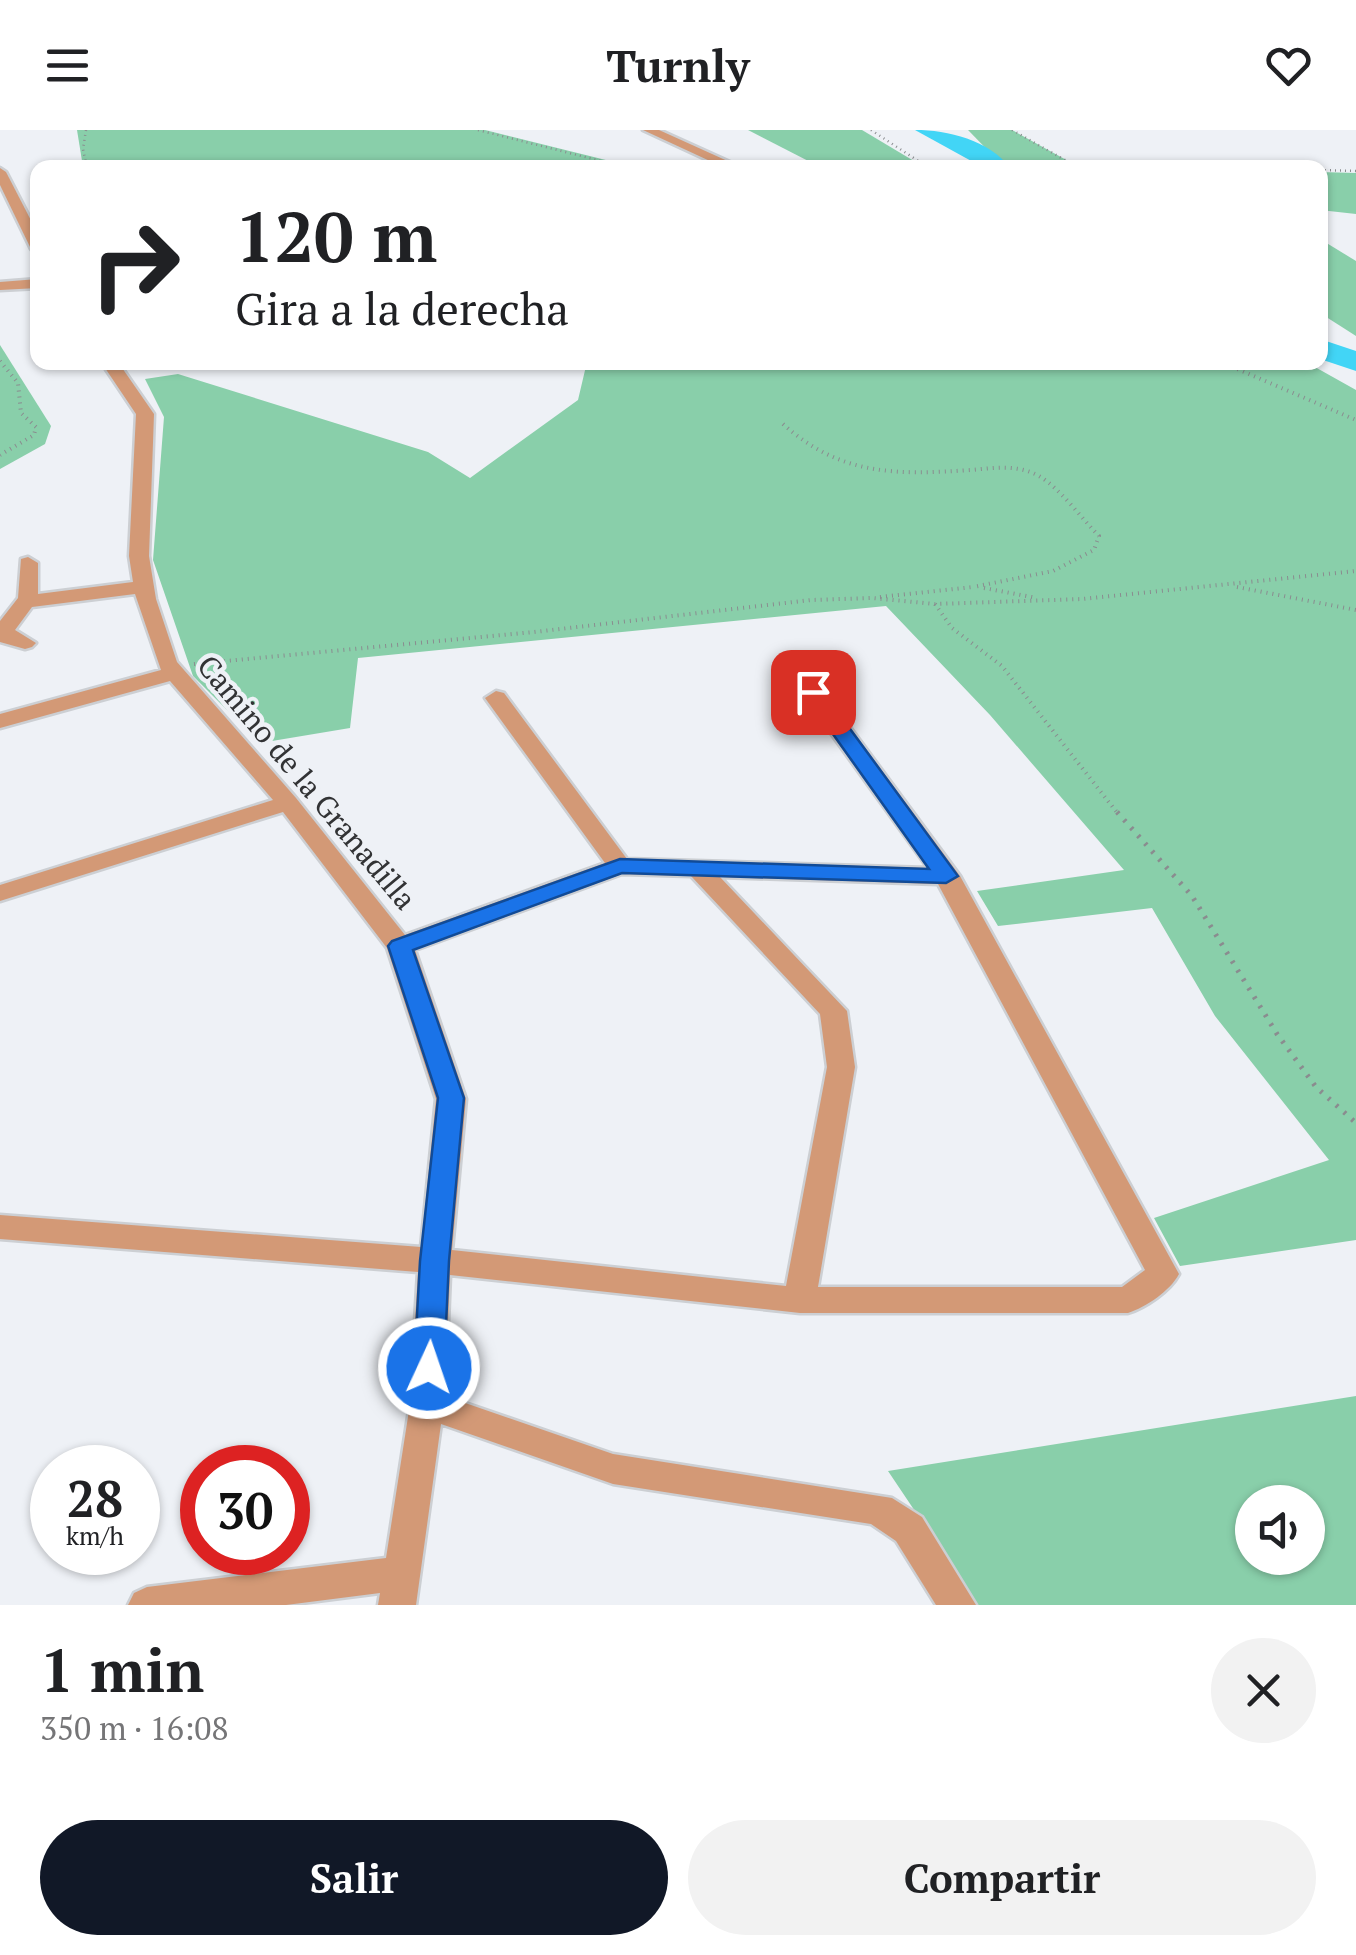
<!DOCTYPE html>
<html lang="es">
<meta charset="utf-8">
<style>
:root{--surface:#fff;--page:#f2f2f2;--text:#202124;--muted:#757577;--accent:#111827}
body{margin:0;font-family:"PT Serif",serif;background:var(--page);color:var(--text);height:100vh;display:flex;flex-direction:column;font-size:38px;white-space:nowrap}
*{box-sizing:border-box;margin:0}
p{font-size:32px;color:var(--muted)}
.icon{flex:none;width:55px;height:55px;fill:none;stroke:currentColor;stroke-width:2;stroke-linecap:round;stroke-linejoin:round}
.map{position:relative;height:1475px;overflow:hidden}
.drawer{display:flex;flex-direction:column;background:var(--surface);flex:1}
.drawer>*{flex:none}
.guide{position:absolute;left:30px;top:30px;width:1298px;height:210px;border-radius:20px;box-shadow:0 2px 8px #0004;background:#fff;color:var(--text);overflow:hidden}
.controls{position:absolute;left:1235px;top:1355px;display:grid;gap:20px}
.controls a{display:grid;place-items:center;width:90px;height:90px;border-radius:50%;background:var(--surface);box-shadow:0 2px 8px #0004;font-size:50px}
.speed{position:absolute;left:30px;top:1315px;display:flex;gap:20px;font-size:50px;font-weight:700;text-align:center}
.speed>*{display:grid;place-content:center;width:130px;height:130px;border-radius:50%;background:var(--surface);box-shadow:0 2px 8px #0004;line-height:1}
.speed small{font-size:25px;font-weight:400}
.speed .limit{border:15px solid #d22;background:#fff;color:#111}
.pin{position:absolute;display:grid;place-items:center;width:85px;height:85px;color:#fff;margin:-42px;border-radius:20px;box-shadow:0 5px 15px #0006}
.me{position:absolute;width:110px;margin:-55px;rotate:3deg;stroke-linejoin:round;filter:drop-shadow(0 0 8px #0008)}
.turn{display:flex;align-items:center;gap:35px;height:210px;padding:0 40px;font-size:45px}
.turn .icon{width:130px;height:130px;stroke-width:2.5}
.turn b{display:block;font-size:70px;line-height:85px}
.round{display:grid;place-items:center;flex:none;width:105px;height:105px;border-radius:52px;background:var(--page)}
.overview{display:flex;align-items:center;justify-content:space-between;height:170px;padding:0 40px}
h1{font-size:60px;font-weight:600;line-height:75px}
.action{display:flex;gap:20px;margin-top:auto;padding:20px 40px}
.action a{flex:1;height:115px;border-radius:60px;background:var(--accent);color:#fff;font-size:40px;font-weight:600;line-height:115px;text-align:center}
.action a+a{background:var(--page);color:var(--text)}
header{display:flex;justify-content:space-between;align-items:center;height:130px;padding:0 40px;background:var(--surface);font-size:45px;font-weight:600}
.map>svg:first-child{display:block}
.green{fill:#89cfaa;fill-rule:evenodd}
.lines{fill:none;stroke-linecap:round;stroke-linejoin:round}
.river{fill:#42d5f6;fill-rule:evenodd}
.street-casing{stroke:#cccfd3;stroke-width:5}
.path-far2{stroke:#8a8c8f;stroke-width:2.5;stroke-dasharray:1 4;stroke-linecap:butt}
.path-far1{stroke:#8a8c8f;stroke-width:4;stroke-dasharray:1 5;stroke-linecap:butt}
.path{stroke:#8a8c8f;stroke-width:5;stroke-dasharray:2.5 8;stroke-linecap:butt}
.street{fill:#d39976;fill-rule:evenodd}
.route{fill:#1a73e8;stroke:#114b97;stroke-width:2.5}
.labels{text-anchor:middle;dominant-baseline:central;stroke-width:9;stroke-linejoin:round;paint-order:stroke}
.street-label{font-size:30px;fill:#323335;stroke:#eef1f6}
</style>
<header><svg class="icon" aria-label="menu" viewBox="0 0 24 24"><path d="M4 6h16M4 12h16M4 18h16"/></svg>Turnly<svg class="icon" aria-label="heart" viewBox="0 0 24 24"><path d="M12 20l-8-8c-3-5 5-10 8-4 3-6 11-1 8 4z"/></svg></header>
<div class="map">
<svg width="1356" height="1475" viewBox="0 0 1356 1475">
<rect width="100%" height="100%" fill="#eef1f6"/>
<!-- green -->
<g class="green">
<polygon points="77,0 485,0 634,37 83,37"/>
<polygon points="748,0 862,0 924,37 820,37"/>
<polygon points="968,0 1012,0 1079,37 1004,37"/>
<polygon points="1320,42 1356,43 1356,84 1320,80"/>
<polygon points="1320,109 1356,131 1356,206 1320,183"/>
<polygon points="0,215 51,296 45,314 0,339"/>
<polygon points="639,232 1306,232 1356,260 1356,1110 1180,1136 1154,1088 1329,1030 1215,886 1152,778 998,796 977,761 1124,740 990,585 886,476 358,528 350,598 260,613 193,546 153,430 164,287 145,249 178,244 428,322 470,348 578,270 586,236"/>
<path d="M1356,1266V1475H978L888,1341ZM1252,1372H1308V1428H1252Z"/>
</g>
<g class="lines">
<!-- river -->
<g class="river">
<path d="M915,0C948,0 989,10 1010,38H984Z"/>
<polygon points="1320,209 1356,221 1356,241 1320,229"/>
</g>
<!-- street casing -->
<g class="street-casing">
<g id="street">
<polygon points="643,0 659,0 743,38 725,38"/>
<polygon points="0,38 6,42 38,104 38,123 31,119 0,55"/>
<polygon points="38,149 38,158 0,160 0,152"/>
<path d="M101,232H118L154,284L149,426L156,469L177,532L296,668L405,805L605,733L485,568L496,561L504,563L627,729L928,738L802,563L805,558H821L960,746L1174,1135L1179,1144C1170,1161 1146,1177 1128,1183H800L450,1145L445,1266L613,1324L892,1368L922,1387L976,1475H936L896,1411L871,1394L613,1354L441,1294L416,1475H378L380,1463L286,1475H128L134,1463L147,1457L386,1428L410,1274L418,1142L0,1109V1085L421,1117L436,969L387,818L283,682L0,771V755L273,670L170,551L0,598V584L161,540L135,464L32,477L15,500L36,513L32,517L25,519L0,512V491L18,468L21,429L28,427L38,433V464L133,452L129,426L136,284ZM622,744L691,746L820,884L827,937L786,1156L452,1120L466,969L415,820ZM720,747L938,754L1145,1140L1122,1157H818L855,937L847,881Z"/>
</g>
</g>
<!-- path-far2 -->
<g class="path-far2">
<polyline points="86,0 83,19 87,38"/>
<polyline points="478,0 629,38"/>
<polyline points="871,0 929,38"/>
<polyline points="1012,0 1079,38"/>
<polyline points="1320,40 1356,41"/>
</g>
<!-- path-far1 -->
<g class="path-far1">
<polyline points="0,231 18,253 21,283 36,297 34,305 0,325"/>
<polyline points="1221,232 1356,290"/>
<path d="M783,294C841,346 896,345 971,340C994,338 1017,334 1039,346C1061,359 1081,388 1099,406L1094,420L1053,441L973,457"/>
<polyline points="1237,457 1356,480"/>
<polyline points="984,458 1037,468"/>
<polyline points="880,467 973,457"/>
<polyline points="935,474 952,498 1002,536 1119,685"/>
<polyline points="194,534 534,502 811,470 872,468 935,474 1082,469 1356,441"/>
</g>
<!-- path -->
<polyline class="path" points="1117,682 1192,766 1277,904 1316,957 1356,993"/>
<!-- street -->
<use href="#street" class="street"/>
</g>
<!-- route -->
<polygon class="route" points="813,557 820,558 958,746 946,753 622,743 413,820 464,968 449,1131 444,1238 440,1247 429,1250 418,1247 414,1238 420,1131 438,968 388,816 392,811 620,729 929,739 803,562"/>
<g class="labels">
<!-- street labels -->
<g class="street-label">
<text transform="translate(307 652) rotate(50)">Camino de la Granadilla</text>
</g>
</g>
</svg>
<div class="controls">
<a><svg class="icon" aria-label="sound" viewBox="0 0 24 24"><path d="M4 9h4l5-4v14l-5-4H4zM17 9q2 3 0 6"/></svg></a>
</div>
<div class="speed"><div>28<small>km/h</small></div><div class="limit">30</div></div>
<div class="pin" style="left:813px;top:562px;background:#d93025"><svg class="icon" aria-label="arrive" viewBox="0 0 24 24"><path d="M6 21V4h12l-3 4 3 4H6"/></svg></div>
<svg class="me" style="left:429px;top:1238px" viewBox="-20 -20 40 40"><circle r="17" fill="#1a73e8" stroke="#fff" stroke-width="3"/><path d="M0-11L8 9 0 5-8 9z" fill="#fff"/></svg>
<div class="guide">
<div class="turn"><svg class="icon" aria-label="right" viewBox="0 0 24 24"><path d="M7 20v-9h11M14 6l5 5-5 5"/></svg><div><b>120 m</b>Gira a la derecha</div></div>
</div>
</div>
<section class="drawer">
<div class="overview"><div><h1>1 min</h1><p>350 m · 16:08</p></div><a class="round"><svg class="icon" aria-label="close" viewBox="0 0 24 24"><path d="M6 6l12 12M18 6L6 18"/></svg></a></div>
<div class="action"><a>Salir</a><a>Compartir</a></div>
</section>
